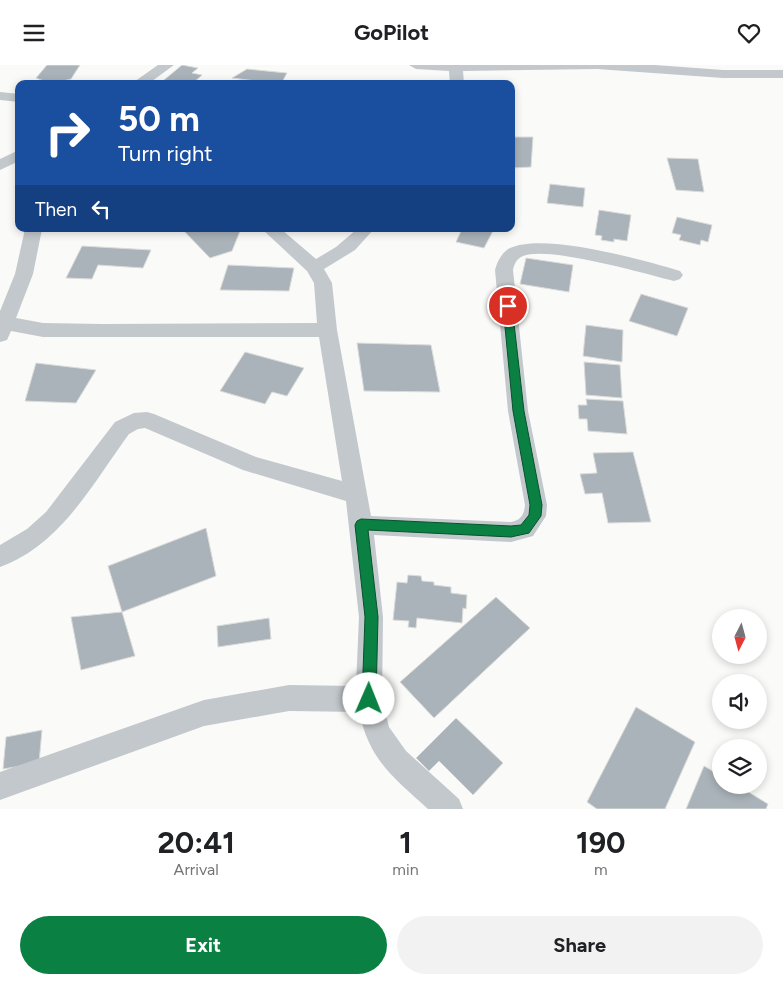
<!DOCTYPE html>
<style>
:root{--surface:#fff;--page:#f2f2f2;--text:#202124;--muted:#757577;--accent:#0b8043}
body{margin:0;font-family:Figtree,sans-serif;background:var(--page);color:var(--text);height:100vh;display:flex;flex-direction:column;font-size:19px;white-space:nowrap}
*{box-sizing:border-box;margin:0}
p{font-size:16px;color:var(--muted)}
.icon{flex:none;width:28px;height:28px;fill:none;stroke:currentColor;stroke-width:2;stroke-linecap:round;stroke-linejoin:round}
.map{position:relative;height:744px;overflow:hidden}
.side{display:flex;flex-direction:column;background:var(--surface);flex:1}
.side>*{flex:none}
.banner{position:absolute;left:15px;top:15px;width:500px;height:152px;border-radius:10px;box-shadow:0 2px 8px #0003;background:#1a4fa0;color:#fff;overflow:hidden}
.needle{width:32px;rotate:186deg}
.buttons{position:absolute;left:712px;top:544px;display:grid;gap:10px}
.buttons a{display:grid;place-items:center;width:55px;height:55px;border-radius:50%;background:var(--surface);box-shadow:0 2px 8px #0003;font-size:25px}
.pin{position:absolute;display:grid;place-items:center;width:42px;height:42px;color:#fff;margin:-21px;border:2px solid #fff;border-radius:50%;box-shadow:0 1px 5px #0007}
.me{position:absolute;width:55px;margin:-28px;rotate:1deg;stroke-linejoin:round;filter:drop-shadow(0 0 4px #0008)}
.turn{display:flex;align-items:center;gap:18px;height:105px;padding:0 20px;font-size:22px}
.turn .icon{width:65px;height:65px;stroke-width:2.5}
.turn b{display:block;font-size:35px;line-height:42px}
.then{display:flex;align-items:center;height:48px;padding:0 20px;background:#0003;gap:10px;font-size:19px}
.eta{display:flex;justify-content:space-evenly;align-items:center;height:85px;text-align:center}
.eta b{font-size:30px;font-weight:700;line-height:35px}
.action{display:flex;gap:10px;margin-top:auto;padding:10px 20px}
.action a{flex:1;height:58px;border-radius:30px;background:var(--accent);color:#fff;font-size:20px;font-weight:700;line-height:58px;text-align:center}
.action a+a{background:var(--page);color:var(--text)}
header{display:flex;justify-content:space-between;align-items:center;height:65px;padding:0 20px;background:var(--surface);font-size:22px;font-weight:700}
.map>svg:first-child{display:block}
.building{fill:#aab3b9;stroke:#dcdcda}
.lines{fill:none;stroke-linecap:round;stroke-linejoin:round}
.street{fill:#c3c8cc;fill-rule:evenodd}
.route{fill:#0b8043;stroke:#07532c}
</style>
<header><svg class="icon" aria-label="menu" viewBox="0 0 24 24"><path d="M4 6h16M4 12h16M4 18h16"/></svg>GoPilot<svg class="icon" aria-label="heart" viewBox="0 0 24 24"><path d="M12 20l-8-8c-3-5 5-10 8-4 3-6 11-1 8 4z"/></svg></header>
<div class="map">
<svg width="783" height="744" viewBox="0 0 783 744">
<rect width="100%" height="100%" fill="#fafaf8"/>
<!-- building -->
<g class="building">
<polygon points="47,0 80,0 71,14 52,19 36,13"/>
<polygon points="182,0 198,3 192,8 202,10 192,19 169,19 170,17 164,15"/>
<polygon points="247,4 287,8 281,19 232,13"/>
<polygon points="511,72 533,72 531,102 511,103"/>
<polygon points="667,93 698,94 704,127 676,125"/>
<polygon points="550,119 585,123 583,142 547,138"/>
<polygon points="599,145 631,150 627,176 614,174 614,177 601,175 602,171 595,170"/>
<polygon points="677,152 712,160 708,177 701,175 700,180 679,175 681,170 672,168"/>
<polygon points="182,164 238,164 240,166 232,186 210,193"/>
<polygon points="462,164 494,164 484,183 456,177"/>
<polygon points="82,181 151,185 143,203 98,200 92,214 66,213"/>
<polygon points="526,193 573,200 569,227 520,219"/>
<polygon points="228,200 294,203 289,226 220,225"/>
<polygon points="641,229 688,243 677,271 629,256"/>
<polygon points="586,260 623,265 622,297 583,291"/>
<polygon points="357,278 431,280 440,327 364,326"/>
<polygon points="245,287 304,303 287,331 272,327 265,339 220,326"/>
<polygon points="584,297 620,300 622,333 586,330"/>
<polygon points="36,298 96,305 76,338 25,336"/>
<polygon points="586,334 623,336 627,369 588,366 587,354 579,354 578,340 587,340"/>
<polygon points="633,387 651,457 608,458 602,428 585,429 580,409 597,408 593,388"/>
<polygon points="206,463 216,511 122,547 108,501"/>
<polygon points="408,510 421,511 422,516 434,517 434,520 451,522 451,528 467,530 466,544 463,543 462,558 417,553 416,563 408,562 409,556 393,555 397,517 407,518"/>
<polygon points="496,532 530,563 434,653 400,617"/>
<polygon points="122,547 135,591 81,605 71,552"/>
<polygon points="269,553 271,574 218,582 217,561"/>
<polygon points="636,642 695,677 665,744 597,744 587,737"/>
<polygon points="456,653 503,698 473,730 439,696 429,706 416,693"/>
<polygon points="42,665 39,698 3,704 6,672"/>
<polygon points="704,701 721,711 721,720 737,720 768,739 766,744 686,744"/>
</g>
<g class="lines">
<!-- street -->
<g class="street">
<polygon points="158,0 174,0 148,19 131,19"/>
<polygon points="409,0 655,0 723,5 783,5 783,13 723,13 597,4 463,6 464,19 450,19 449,6 416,4"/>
<polygon points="0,27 19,29 19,37 0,35"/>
<polygon points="19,85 19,96 0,105 0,94"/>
<path d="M25,164H42L33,209L16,253L43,258L102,259L317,258L314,218L307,206L262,164H281L316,194L336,182L357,164H374L355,185L324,204L332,218L337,265L371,451L511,457C521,455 524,450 525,440L508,346L495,205C497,197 502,187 510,183C544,167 643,195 680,206L683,210L680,214L674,216C646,209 543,179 521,192C516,195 514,200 513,205L528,346L547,440L546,451L533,471L511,477L374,470L383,552L382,634L389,662L406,686L459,734L463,744H428C393,712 370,696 359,647L289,646L204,661L0,735V707L204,635L289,620L356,621L359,552L346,436L243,405L145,363L138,364L129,369C93,418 61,480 0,502V480L27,464L46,447L115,357L134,348L147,347L154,349L256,392L342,416L319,272H43L11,266L7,275L0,277V246L15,209Z"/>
</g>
</g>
<!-- route -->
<polygon class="route" points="508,237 512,241 524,346 542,440 541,451 529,468 511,472 368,465 378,552 376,634 374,639 369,641 364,639 362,634 365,552 355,460 357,456 361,454 511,461 521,460 529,450 530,440 513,346 503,241"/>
</svg>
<div class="buttons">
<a><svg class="needle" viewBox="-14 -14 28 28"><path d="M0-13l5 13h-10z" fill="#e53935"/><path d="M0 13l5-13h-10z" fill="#757577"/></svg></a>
<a><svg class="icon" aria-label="sound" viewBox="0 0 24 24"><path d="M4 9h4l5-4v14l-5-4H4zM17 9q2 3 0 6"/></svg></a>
<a><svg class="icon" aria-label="layers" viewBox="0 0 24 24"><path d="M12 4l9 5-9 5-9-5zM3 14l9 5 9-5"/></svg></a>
</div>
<div class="pin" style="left:508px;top:241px;background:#d93025"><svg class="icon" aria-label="arrive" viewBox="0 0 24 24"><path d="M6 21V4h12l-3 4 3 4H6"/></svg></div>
<svg class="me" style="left:369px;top:634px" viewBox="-20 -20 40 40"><circle r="19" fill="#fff"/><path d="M0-13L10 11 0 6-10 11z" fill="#0b8043"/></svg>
<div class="banner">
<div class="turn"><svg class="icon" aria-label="right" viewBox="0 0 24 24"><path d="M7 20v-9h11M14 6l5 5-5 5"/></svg><div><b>50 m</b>Turn right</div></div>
<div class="then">Then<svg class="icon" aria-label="left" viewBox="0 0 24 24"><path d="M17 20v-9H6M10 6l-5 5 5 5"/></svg></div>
</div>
</div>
<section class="side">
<div class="eta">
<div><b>20:41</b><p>Arrival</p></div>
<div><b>1</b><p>min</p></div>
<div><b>190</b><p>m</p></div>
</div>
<div class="action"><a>Exit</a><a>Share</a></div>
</section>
